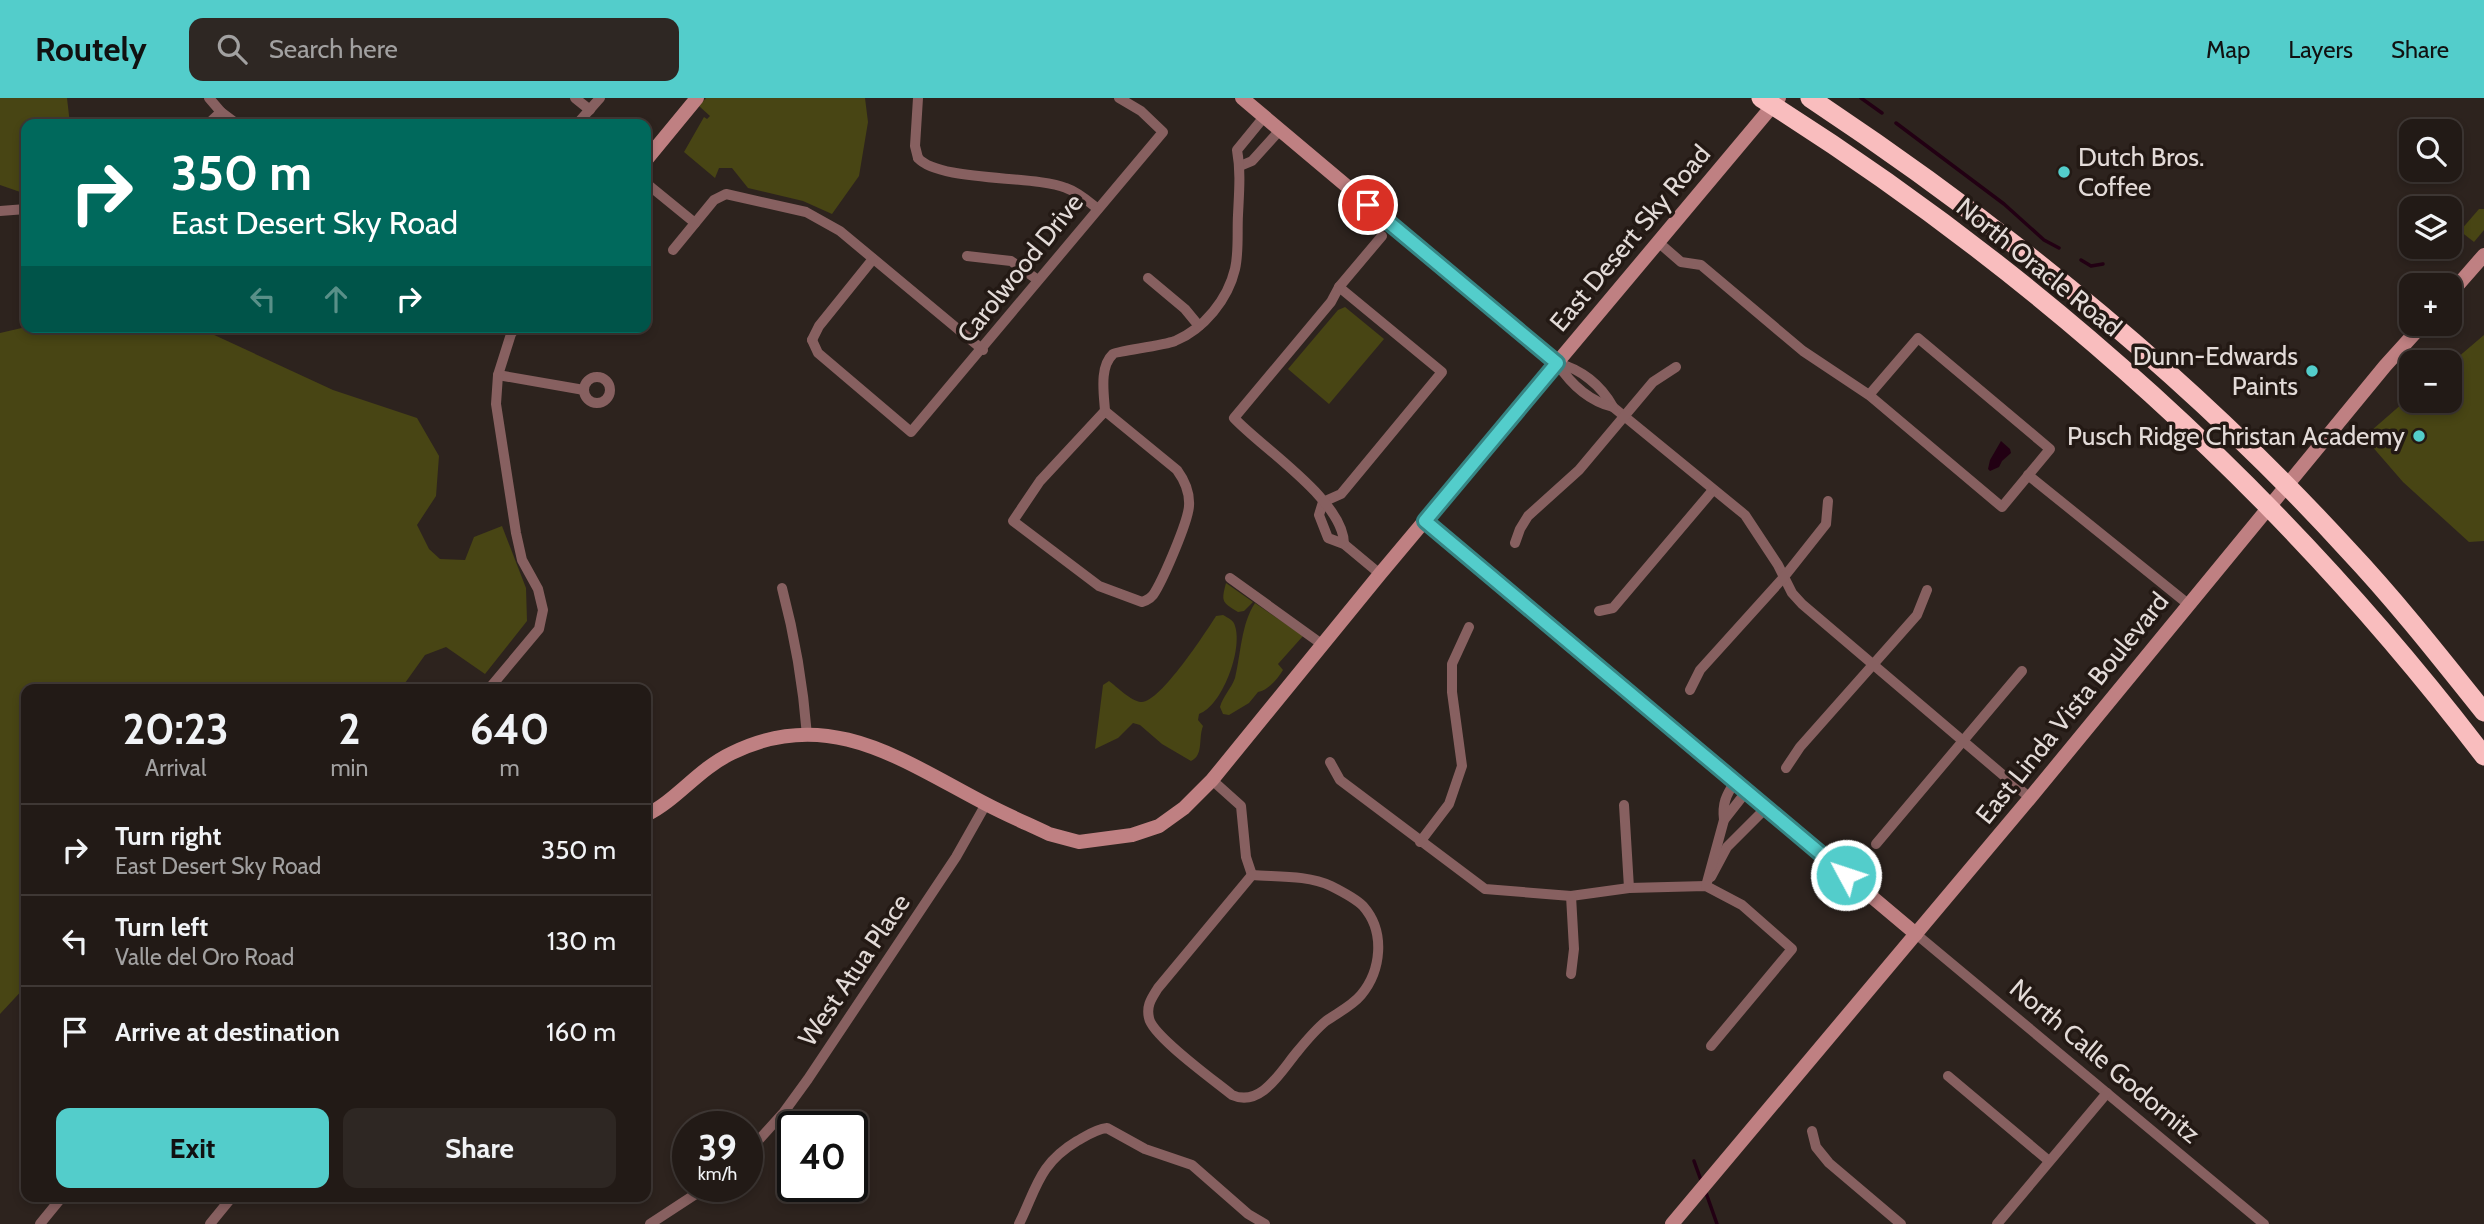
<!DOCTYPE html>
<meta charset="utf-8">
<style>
:root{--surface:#221a16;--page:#2e2723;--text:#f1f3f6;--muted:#a2a1a1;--line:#3f3835;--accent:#53cdcb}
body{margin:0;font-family:Cabin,sans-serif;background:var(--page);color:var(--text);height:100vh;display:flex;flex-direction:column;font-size:26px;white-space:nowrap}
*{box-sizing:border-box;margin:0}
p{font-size:23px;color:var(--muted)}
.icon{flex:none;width:38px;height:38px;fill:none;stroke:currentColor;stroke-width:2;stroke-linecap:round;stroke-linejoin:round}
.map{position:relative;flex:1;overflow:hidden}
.drawer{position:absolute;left:21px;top:586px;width:630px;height:518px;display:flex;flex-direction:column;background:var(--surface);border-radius:14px;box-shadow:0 4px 10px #0003,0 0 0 2px var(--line)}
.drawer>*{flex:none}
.guide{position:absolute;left:21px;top:21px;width:630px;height:214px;border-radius:14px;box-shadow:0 4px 10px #0003,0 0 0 2px var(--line);background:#00695c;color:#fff;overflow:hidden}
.fabs{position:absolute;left:2399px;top:21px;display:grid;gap:14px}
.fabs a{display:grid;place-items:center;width:63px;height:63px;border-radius:14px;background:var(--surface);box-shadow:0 4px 10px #0003,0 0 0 2px var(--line);font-size:35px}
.speed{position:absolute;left:672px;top:1013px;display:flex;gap:14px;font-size:35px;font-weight:700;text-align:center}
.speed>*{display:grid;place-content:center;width:91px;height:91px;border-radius:50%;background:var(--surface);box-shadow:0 4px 10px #0003,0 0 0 2px var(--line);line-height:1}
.speed small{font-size:18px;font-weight:400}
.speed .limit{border:4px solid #111;border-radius:10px;background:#fff;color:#111}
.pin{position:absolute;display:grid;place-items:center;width:60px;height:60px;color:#fff;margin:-30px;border:4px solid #fff;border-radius:50%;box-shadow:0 2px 7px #0007}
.me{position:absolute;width:77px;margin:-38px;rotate:310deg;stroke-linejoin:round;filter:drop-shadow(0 0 5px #0008)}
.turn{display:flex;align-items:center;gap:24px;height:147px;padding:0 35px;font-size:32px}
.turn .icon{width:91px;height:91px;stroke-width:2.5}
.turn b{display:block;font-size:49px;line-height:60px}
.lanes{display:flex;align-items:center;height:66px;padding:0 35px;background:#0003;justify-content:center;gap:35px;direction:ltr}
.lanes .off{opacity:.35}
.eta{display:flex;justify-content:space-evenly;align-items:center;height:119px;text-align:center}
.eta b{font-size:42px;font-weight:700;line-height:49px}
.primary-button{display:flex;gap:14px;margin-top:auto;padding:14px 35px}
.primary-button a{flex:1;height:80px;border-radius:14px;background:var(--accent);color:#111;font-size:28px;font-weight:700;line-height:80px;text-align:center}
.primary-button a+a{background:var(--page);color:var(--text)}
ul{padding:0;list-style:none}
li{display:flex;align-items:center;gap:21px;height:91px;padding:0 35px;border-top:2px solid var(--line)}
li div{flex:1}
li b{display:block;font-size:26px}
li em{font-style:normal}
header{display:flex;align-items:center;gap:42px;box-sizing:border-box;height:98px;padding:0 35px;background:var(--accent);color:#111}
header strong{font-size:33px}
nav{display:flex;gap:38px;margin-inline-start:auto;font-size:24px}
.search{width:490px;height:63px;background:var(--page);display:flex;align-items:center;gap:18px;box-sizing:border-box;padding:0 24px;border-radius:14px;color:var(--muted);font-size:26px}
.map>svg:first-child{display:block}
.green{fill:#484514}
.water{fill:#220013}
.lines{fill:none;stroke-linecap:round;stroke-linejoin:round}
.stream{stroke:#220013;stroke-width:3.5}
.street{stroke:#876060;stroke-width:10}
.secondary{stroke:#bf8082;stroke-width:14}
.highway{stroke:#f9bdbe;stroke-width:19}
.route-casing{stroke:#368584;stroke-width:18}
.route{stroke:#53cdcb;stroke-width:12}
.poi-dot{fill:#53cdcb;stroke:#231914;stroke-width:2.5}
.labels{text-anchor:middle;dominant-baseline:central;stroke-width:7;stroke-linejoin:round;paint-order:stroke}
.poi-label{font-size:26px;fill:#e3dbd8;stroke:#231914;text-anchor:end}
.street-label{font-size:26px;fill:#e3dbd8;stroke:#231914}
</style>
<header>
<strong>Routely</strong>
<div class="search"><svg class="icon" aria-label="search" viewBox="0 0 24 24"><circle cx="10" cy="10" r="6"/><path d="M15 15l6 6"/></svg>Search here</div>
<nav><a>Map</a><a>Layers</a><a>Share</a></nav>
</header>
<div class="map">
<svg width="2484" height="1126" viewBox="0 0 2484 1126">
<rect width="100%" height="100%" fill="#2d231e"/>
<!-- green -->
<g class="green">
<polygon points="0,0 67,0 70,26 26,26 26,96 0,87"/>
<polygon points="706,0 865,0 868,24 859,78 832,116 803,103 748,90 732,70 719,70 715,80 684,54 704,19 707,21 710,18 699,8"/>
<polygon points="2479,111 2484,111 2484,132 2474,144 2460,133"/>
<polygon points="1345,209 1384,241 1329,306 1288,271 1338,212"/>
<polygon points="26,229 197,229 333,292 417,320 439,358 436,398 417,427 429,451 440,461 465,462 474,439 502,428 526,490 527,523 485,576 446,549 425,557 405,585 406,591 26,592 26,888 0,916 0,235"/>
<polygon points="2484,237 2484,443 2469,444 2403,384 2364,339 2411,298 2412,303 2450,303 2450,266"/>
<path d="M1226,485L1253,504L1244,513L1238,514C1222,504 1221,504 1226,485Z"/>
<path d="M1255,505L1303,538L1278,566L1283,572C1277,582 1268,592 1258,594L1249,605L1229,617L1223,616L1220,609C1223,598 1231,591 1235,580C1241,556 1241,526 1255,505Z"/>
<path d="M1223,517C1228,520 1234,522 1235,528C1243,552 1222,608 1199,616L1198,622L1203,628C1198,641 1204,657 1191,663L1162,646L1140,627L1133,625L1118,640L1095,651L1103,587L1109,583C1117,589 1131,603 1141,604C1159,606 1206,534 1216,518Z"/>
</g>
<!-- water -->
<polygon class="water" points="2001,343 2010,351 2011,355 2002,363 1999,369 1990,373 1988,371 1990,362"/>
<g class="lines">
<!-- stream -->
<g class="stream">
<polyline points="1861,0 1882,15"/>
<polyline points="1896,25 2004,106 2044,142 2059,150"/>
<polyline points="2081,162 2091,168 2103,166"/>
<polyline points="1694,1063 1702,1085"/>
<polyline points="1705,1092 1717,1126"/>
</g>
<!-- street -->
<g class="street">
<polyline points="209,0 221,14 237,26"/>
<polyline points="575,0 590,12"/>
<polyline points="918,0 915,48 918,60"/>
<polyline points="208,26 221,14"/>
<polyline points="577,26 600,0"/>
<path d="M918,60C939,84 1035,77 1066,90C1078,94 1088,103 1098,111"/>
<polyline points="1240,68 1252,63 1280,32"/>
<polyline points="646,85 695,125"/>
<polyline points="0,113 26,111"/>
<polyline points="1658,144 1681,164 1701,167 1803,253 1869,297 2002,409 2050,351 1918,240 1869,297"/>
<polyline points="673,152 714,102 726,96 806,114 840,133 983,252"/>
<polyline points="967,158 1011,163 1038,182"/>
<polyline points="1148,180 1185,211 1199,228"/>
<polyline points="812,242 818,255 911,334 1163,34 1141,13 1119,0"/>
<polyline points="812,242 819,228 873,161"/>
<path d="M1557,265C1581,271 1601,287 1613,309L1745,417L1778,467L1792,495L1802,506L2030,700"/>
<path d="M1557,265C1570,285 1589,303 1613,309"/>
<polyline points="498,277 584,292"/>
<circle cx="597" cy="292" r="13"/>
<path d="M1105,313L1177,372C1185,383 1190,394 1189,408C1188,424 1164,479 1155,494C1152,500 1148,502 1142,504L1099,488L1013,423L1040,383Z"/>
<path d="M1105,313C1104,296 1099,269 1113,256C1116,253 1162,248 1175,243C1204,231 1228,201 1235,171C1239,154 1237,134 1238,117C1239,95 1241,74 1237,52L1264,19"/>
<polyline points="2028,377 2188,506"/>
<polyline points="1323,404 1341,396 1442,274 1339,189"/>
<polyline points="1323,404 1319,417 1328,440 1344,446 1380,476"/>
<polyline points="1515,445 1520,431 1528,418 1579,372 1653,284 1676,269"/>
<path d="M1344,446C1344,403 1263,351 1234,320L1331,204L1339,189L1382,138"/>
<polyline points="1230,480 1323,547"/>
<path d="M782,490C795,539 803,586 807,637"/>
<polyline points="1599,513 1613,510 1713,392"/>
<polyline points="488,592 539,531 543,512 538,491 522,462 516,435 496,306 498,277 511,236 516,229"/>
<polyline points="1690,592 1700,572 1784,479 1826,426 1828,403"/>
<polyline points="1330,664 1340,682 1485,791 1571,798 1629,790 1706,788 1742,807 1792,851 1711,948"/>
<polyline points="1786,670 1800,649 1917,517 1927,492"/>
<polyline points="1212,682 1241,708 1246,759 1252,777"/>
<polyline points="1624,707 1629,790"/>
<path d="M1724,722C1722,706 1726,697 1735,684"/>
<polyline points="1420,744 1449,706 1462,668 1452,594 1452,566 1469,529"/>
<polyline points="1876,746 2022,573"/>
<path d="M1252,777C1277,779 1308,777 1331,788C1341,793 1356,801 1363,808C1386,834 1381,873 1361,897C1352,908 1337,915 1326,923C1315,932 1306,943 1297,954C1281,973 1261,1010 1232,997C1215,983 1152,938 1149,920C1146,907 1152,900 1158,890Z"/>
<polyline points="1711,779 1727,749 1766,710"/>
<polyline points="1706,788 1724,722 1746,694"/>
<polyline points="1571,798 1574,851 1571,876"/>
<polyline points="1916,836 2264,1126"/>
<polyline points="1948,978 2049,1063"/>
<polyline points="1812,1033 1816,1049 1829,1065 1901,1126"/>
<polyline points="747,1055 784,1014 808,981 956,759 986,706"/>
<polyline points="40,1126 62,1099"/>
<polyline points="210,1126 232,1099"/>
<polyline points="650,1126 708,1088"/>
<path d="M1019,1126C1037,1089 1039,1066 1077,1043C1086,1038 1096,1031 1107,1030L1145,1051L1192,1067L1248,1116L1265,1126"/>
<polyline points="1997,1126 2107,995"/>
</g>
<!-- secondary -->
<g class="secondary">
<polyline points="1242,0 1557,265"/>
<polyline points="646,62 697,0"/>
<polyline points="2450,196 2484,157"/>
<polyline points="1425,423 1916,836"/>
<path d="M646,717C677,702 698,671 732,655C829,607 903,663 986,706C1007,717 1028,726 1049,736L1079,744L1132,737L1159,728L1184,710L1212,682L1380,476L1779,0"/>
<polyline points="1672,1126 2030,700 2385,268 2423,226"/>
</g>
<!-- highway -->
<g class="highway">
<path d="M1761,0C2038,174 2285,397 2484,658"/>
<path d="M1810,0C2006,130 2189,278 2348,452C2396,503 2440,559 2484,614"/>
</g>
</g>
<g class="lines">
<!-- route casing -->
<g class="route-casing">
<polyline id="route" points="1368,107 1557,265 1425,423 1846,777"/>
</g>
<!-- route -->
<use href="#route" class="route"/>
</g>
<!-- markers -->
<g class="poi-dot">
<circle cx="2064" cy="74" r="7"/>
<circle cx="2312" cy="273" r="7"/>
<circle cx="2419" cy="338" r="7"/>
</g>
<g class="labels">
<!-- poi labels -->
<g class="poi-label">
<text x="2078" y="59" text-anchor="start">Dutch Bros.<tspan x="2078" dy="30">Coffee</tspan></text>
<text x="2298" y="258">Dunn-Edwards<tspan x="2298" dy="30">Paints</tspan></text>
<text x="2405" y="338">Pusch Ridge Christan Academy</text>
</g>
<!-- street labels -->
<g class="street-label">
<text transform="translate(1630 140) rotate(-50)">East Desert Sky Road</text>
<text transform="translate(2039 169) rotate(39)">North Oracle Road</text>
<text transform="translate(1020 170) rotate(-51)">Carolwood Drive</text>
<text transform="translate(2072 610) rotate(-51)">East Linda Vista Boulevard</text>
<text transform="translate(854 872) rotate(-56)">West Atua Place</text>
<text transform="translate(2105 963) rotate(40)">North Calle Godornitz</text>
</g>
</g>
</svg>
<div class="fabs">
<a><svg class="icon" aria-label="search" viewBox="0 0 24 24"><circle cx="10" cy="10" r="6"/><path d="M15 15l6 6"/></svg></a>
<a><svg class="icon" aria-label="layers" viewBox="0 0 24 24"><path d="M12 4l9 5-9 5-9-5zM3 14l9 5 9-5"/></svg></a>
<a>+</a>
<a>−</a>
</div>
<div class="speed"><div>39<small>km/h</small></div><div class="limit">40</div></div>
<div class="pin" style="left:1368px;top:107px;background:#d93025"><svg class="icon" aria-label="arrive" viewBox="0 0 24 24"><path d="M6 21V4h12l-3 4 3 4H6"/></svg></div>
<svg class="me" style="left:1846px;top:777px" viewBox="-20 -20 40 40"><circle r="17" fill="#53cdcb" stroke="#fff" stroke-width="3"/><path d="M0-11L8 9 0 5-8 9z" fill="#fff"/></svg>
<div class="guide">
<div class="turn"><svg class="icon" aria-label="right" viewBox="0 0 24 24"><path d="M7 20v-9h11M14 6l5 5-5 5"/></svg><div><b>350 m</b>East Desert Sky Road</div></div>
<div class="lanes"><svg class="icon off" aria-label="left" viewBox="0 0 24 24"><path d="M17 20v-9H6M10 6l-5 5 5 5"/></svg><svg class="icon off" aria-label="ahead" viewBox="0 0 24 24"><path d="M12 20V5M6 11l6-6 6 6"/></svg><svg class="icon" aria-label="right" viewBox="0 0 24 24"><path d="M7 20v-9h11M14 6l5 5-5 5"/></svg></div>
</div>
<section class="drawer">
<div class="eta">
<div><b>20:23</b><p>Arrival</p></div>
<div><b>2</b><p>min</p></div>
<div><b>640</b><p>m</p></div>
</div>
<ul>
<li><svg class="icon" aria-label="right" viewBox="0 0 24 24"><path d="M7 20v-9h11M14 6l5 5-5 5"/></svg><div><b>Turn right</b><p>East Desert Sky Road</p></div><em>350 m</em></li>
<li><svg class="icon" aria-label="left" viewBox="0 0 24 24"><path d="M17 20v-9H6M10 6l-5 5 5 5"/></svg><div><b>Turn left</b><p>Valle del Oro Road</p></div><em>130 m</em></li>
<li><svg class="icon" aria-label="arrive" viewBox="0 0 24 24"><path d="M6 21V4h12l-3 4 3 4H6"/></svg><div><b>Arrive at destination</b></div><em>160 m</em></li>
</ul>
<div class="primary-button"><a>Exit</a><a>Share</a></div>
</section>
</div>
